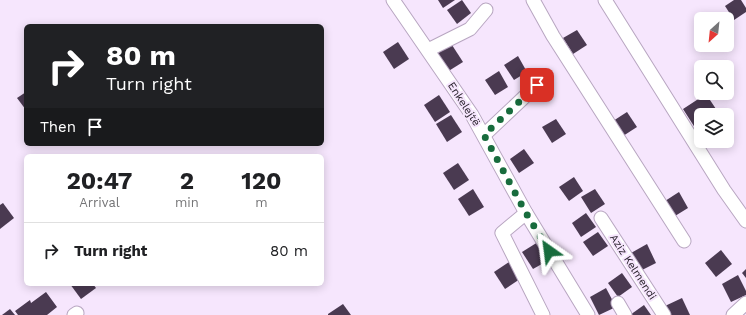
<!DOCTYPE html>
<meta charset="utf-8">
<style>
:root{--surface:#fff;--page:#f2f2f2;--text:#202124;--muted:#757577;--line:#e0e0e0}
body{margin:0;font-family:"Work Sans",sans-serif;background:var(--page);color:var(--text);height:100vh;display:flex;flex-direction:column;font-size:15px;white-space:nowrap}
*{box-sizing:border-box;margin:0}
p{font-size:13px;color:var(--muted)}
.icon{flex:none;width:22px;height:22px;fill:none;stroke:currentColor;stroke-width:2;stroke-linecap:round;stroke-linejoin:round}
.map{position:relative;flex:1;overflow:hidden}
.details{position:absolute;left:24px;top:154px;width:300px;height:132px;display:flex;flex-direction:column;background:var(--surface);border-radius:6px;box-shadow:0 2px 10px #0003}
.details>*{flex:none}
.banner{position:absolute;left:24px;top:24px;width:300px;height:122px;border-radius:6px;box-shadow:0 2px 10px #0003;background:#202124;color:#fff;overflow:hidden}
.needle{width:26px;rotate:207deg}
.controls{position:absolute;left:694px;top:12px;display:grid;gap:8px}
.controls a{display:grid;place-items:center;width:40px;height:40px;border-radius:6px;background:var(--surface);box-shadow:0 2px 10px #0003;font-size:20px}
.pin{position:absolute;display:grid;place-items:center;width:34px;height:34px;color:#fff;margin:-17px;border-radius:8px;box-shadow:0 2px 6px #0006}
.me{position:absolute;width:44px;margin:-22px;rotate:329deg;stroke-linejoin:round;filter:drop-shadow(0 0 3px #0008)}
.turn{display:flex;align-items:center;gap:14px;height:84px;padding:0 16px;font-size:18px}
.turn .icon{width:52px;height:52px;stroke-width:2.5}
.turn b{display:block;font-size:28px;line-height:34px}
.then{display:flex;align-items:center;height:38px;padding:0 16px;background:#0003;gap:8px;font-size:15px}
.eta{display:flex;justify-content:space-evenly;align-items:center;height:68px;text-align:center}
.eta b{font-size:24px;font-weight:700;line-height:28px}
ul{padding:0;list-style:none}
li{display:flex;align-items:center;gap:12px;height:56px;padding:0 16px;border-top:1px solid var(--line)}
li div{flex:1}
li b{display:block;font-size:15px}
li em{font-style:normal}
.map>svg:first-child{display:block}
.building{fill:#4a3a51}
.lines{fill:none;stroke-linecap:round;stroke-linejoin:round}
.minor-casing{stroke:#b8a6c1;stroke-width:15}
.minor{stroke:#fff;stroke-width:13}
.route{stroke:#186c3d;stroke-width:7;stroke-dasharray:0 12.6}
.labels{text-anchor:middle;dominant-baseline:central;stroke-width:4;stroke-linejoin:round;paint-order:stroke}
.street-label{font-size:11px;fill:#241d27;stroke:#f6e6fd}
</style>
<div class="map">
<svg width="746" height="315" viewBox="0 0 746 315">
<rect width="100%" height="100%" fill="#f6e6fd"/>
<!-- building -->
<g class="building">
<polygon points="438,0 455,0 443,8"/>
<polygon points="462,0 471,13 457,24 447,10"/>
<polygon points="734,0 741,0 746,8 746,12 734,20 725,6"/>
<polygon points="577,30 587,45 573,54 563,38"/>
<polygon points="398,42 409,59 394,69 383,52"/>
<polygon points="452,45 463,62 447,72 436,54"/>
<polygon points="518,56 527,72 514,80 504,65"/>
<polygon points="499,71 508,87 495,95 485,80"/>
<polygon points="26,92 26,110 17,98"/>
<polygon points="706,94 720,115 701,115 701,132 699,134 683,109"/>
<polygon points="439,95 450,112 435,122 424,105"/>
<polygon points="627,112 637,127 623,136 613,121"/>
<polygon points="451,115 462,132 447,142 436,124"/>
<polygon points="556,119 566,134 552,143 542,127"/>
<polygon points="524,149 534,163 519,173 510,159"/>
<polygon points="458,163 469,180 454,190 443,173"/>
<polygon points="574,177 583,191 569,201 559,187"/>
<polygon points="473,189 484,207 469,216 458,199"/>
<polygon points="595,189 605,204 591,213 581,197"/>
<polygon points="679,192 688,208 675,216 665,201"/>
<polygon points="3,203 14,218 0,229 0,205"/>
<polygon points="586,213 596,227 581,237 572,223"/>
<polygon points="598,232 608,246 593,256 583,242"/>
<polygon points="538,242 549,260 533,269 522,252"/>
<polygon points="647,244 656,263 640,271 631,253"/>
<polygon points="721,250 732,264 716,277 705,263"/>
<polygon points="509,262 520,279 505,289 494,272"/>
<polygon points="746,269 746,278 742,273"/>
<polygon points="622,273 632,287 618,297 608,283"/>
<polygon points="738,275 746,291 746,295 731,302 722,284"/>
<polygon points="70,284 93,284 96,288 81,299"/>
<polygon points="606,288 616,307 599,315 590,297"/>
<polygon points="46,292 57,307 47,315 18,315 15,311 30,300 31,303"/>
<polygon points="682,298 690,315 670,315 665,306"/>
<polygon points="343,304 351,315 328,315 328,314"/>
<polygon points="644,305 651,315 630,315"/>
<polygon points="10,309 15,315 2,315"/>
</g>
<g class="lines">
<!-- minor casing -->
<g class="minor-casing">
<g id="minor">
<polyline points="393,0 472,115 526,213 588,315"/>
<polyline points="533,0 553,36 684,241"/>
<polyline points="605,0 724,190 746,221"/>
<polyline points="428,50 470,29 486,10"/>
<polyline points="484,135 537,85"/>
<polyline points="526,213 502,233 543,315"/>
<polyline points="601,218 664,315"/>
<polyline points="618,303 625,315"/>
<polyline points="74,315 77,313"/>
<polyline points="733,315 746,303"/>
</g>
</g>
<!-- minor -->
<use href="#minor" class="minor"/>
</g>
<g class="lines">
<!-- route -->
<polyline class="route" points="537,85 484,135 526,213 549,251"/>
</g>
<g class="labels">
<!-- street labels -->
<g class="street-label">
<text transform="translate(464 104) rotate(57)">Enkelejtë</text>
<text transform="translate(633 267) rotate(57)">Aziz Kelmendi</text>
</g>
</g>
</svg>
<div class="controls">
<a><svg class="needle" viewBox="-14 -14 28 28"><path d="M0-13l5 13h-10z" fill="#e53935"/><path d="M0 13l5-13h-10z" fill="#757577"/></svg></a>
<a><svg class="icon" aria-label="search" viewBox="0 0 24 24"><circle cx="10" cy="10" r="6"/><path d="M15 15l6 6"/></svg></a>
<a><svg class="icon" aria-label="layers" viewBox="0 0 24 24"><path d="M12 4l9 5-9 5-9-5zM3 14l9 5 9-5"/></svg></a>
</div>
<div class="pin" style="left:537px;top:85px;background:#d93025"><svg class="icon" aria-label="arrive" viewBox="0 0 24 24"><path d="M6 21V4h12l-3 4 3 4H6"/></svg></div>
<svg class="me" style="left:549px;top:251px" viewBox="-20 -20 40 40"><path d="M0-17L14 15 0 8-14 15z" fill="#186c3d" stroke="#fff" stroke-width="4"/></svg>
<div class="banner">
<div class="turn"><svg class="icon" aria-label="right" viewBox="0 0 24 24"><path d="M7 20v-9h11M14 6l5 5-5 5"/></svg><div><b>80 m</b>Turn right</div></div>
<div class="then">Then<svg class="icon" aria-label="arrive" viewBox="0 0 24 24"><path d="M6 21V4h12l-3 4 3 4H6"/></svg></div>
</div>
<section class="details">
<div class="eta">
<div><b>20:47</b><p>Arrival</p></div>
<div><b>2</b><p>min</p></div>
<div><b>120</b><p>m</p></div>
</div>
<ul>
<li><svg class="icon" aria-label="right" viewBox="0 0 24 24"><path d="M7 20v-9h11M14 6l5 5-5 5"/></svg><div><b>Turn right</b></div><em>80 m</em></li>
</ul>
</section>
</div>
